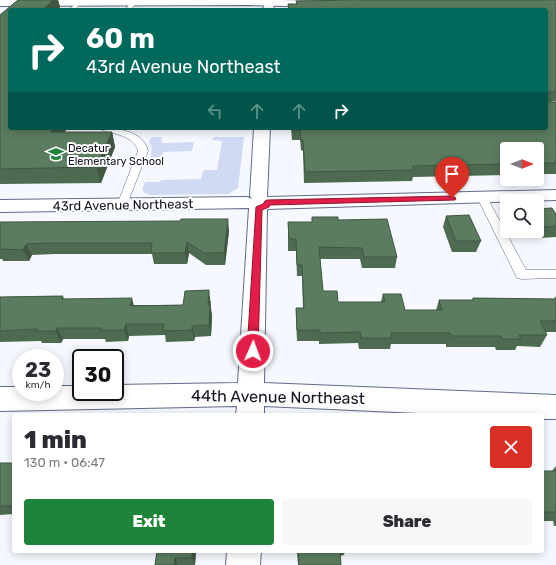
<!DOCTYPE html>
<meta charset="utf-8">
<style>
:root{--surface:#fff;--page:#f7f7f7;--text:#2b2b33;--muted:#7c7c81;--accent:#1e8439}
body{margin:0;font-family:Rubik,sans-serif;background:var(--page);color:var(--text);height:100vh;display:flex;flex-direction:column;font-size:15px;white-space:nowrap}
*{box-sizing:border-box;margin:0}
p{font-size:13px;color:var(--muted)}
.icon{flex:none;width:22px;height:22px;fill:none;stroke:currentColor;stroke-width:2;stroke-linecap:round;stroke-linejoin:round}
.map{position:relative;flex:1;overflow:hidden}
.side{position:absolute;left:12px;top:413px;width:532px;height:140px;display:flex;flex-direction:column;background:var(--surface);border-radius:4px;box-shadow:0 2px 10px #0003}
.side>*{flex:none}
.hud{position:absolute;left:8px;top:8px;width:540px;height:122px;border-radius:4px;box-shadow:0 2px 10px #0003;background:#00695c;color:#fff;overflow:hidden}
.needle{width:26px;rotate:90deg}
.controls{position:absolute;left:500px;top:142px;display:grid;gap:8px}
.controls a{display:grid;place-items:center;width:44px;height:44px;border-radius:4px;background:var(--surface);box-shadow:0 2px 10px #0003;font-size:20px}
.speed{position:absolute;left:12px;top:349px;display:flex;gap:8px;font-size:20px;font-weight:700;text-align:center}
.speed>*{display:grid;place-content:center;width:52px;height:52px;border-radius:50%;background:var(--surface);box-shadow:0 2px 10px #0003;line-height:1}
.speed small{font-size:10px;font-weight:400}
.speed .limit{border:2px solid #111;border-radius:6px;background:#fff;color:#111}
.pin{position:absolute;display:grid;place-items:center;width:34px;height:34px;color:#fff;margin:-41px -17px;border-radius:50% 50% 50% 0;rotate:-45deg;box-shadow:0 0 4px #0007}
.pin .icon{rotate:45deg}
.me{position:absolute;width:44px;margin:-22px;rotate:2deg;stroke-linejoin:round;filter:drop-shadow(0 0 3px #0008)}
.turn{display:flex;align-items:center;gap:14px;height:84px;padding:0 12px;font-size:18px}
.turn .icon{width:52px;height:52px;stroke-width:2.5}
.turn b{display:block;font-size:28px;line-height:34px}
.lanes{display:flex;align-items:center;height:38px;padding:0 12px;background:#0003;justify-content:center;gap:20px;direction:ltr}
.lanes .off{opacity:.35}
.round{display:grid;place-items:center;flex:none;width:42px;height:42px;border-radius:4px;background:var(--page)}
.headline{display:flex;align-items:center;justify-content:space-between;height:68px;padding:0 12px}
h1{font-size:24px;font-weight:800;line-height:30px}
.button{display:flex;gap:8px;margin-top:auto;padding:8px 12px}
.button a{flex:1;height:46px;border-radius:4px;background:var(--accent);color:#fff;font-size:16px;font-weight:800;line-height:46px;text-align:center}
.button a+a{background:var(--page);color:var(--text)}
.map>svg:first-child{display:block}
.green{fill:#d1daf5}
.lines{fill:none;stroke-linecap:round;stroke-linejoin:round}
.service-casing{stroke:#616b89;stroke-width:1}
.minor-casing{stroke:#616b89;stroke-width:2}
.tertiary-casing{stroke:#616b89;stroke-width:2}
.service{fill:#fff;fill-rule:evenodd}
.minor{fill:#fff;fill-rule:evenodd}
.tertiary{fill:#fff;fill-rule:evenodd}
.wall{fill:#4e6b52}
.shaded-wall{fill:#405742}
.building{fill:#5b7c5f;stroke:#405742}
.route{fill:#e11d48;stroke:#92132f}
.labels{text-anchor:middle;dominant-baseline:central;stroke-width:4;stroke-linejoin:round;paint-order:stroke}
.far-poi-label{font-size:11px;fill:#111420;stroke:#fff;text-anchor:start}
.street-label{font-size:13px;fill:#111420;stroke:#fff}
.near-street-label{font-size:16px;fill:#111420;stroke:#fff}
</style>
<div class="map">
<svg width="556" height="565" viewBox="0 0 556 565">
<rect width="100%" height="100%" fill="#f5f8ff"/>
<!-- green -->
<g class="green">
<polygon points="152,137 161,137 162,143 194,142 192,151 163,152 161,158 150,159 152,148 149,141"/>
<polygon points="215,137 244,137 238,188 228,194 150,195 145,193 142,190 145,182 160,182 161,180 201,179 203,171 206,170 217,170 222,141 213,140 212,139"/>
</g>
<g class="lines">
<!-- service casing -->
<g class="service-casing">
<g id="service">
<polygon points="78,1 81,3 75,10 69,10"/>
<polygon points="131,2 136,3 131,10 125,10"/>
<path d="M101,128C117,128 144,131 148,151L126,207H118L117,205L138,151C135,136 114,134 102,130Z"/>
<polygon points="482,194 487,197 526,270 556,270 556,278 522,279 517,278 477,197"/>
</g>
</g>
<!-- minor casing -->
<g class="minor-casing">
<g id="minor">
<polygon points="265,0 275,0 273,10 263,10"/>
<polygon points="254,128 270,128 267,197 556,190 556,200 267,209 264,383 556,395 556,419 542,419 542,415 462,415 264,406 264,415 236,415 237,406 0,411 0,387 21,387 21,392 55,392 55,386 81,386 81,392 115,392 115,385 238,383 249,208 0,212 0,200 247,197 252,199 250,196"/>
<polygon points="227,551 261,551 260,565 226,565"/>
</g>
</g>
<!-- tertiary casing -->
<g class="tertiary-casing">
<polygon id="tertiary" points="0,0 282,0 325,1 330,4 325,7 249,5 0,6"/>
</g>
<!-- service -->
<use href="#service" class="service"/>
<!-- minor -->
<use href="#minor" class="minor"/>
<!-- tertiary -->
<use href="#tertiary" class="tertiary"/>
</g>
<!-- wall -->
<g class="wall">
<polygon points="18,0 58,0 60,7 57,10 10,10 10,128 67,128 65,132 112,132 115,147 101,183 0,184 0,15"/>
<polygon points="296,1 556,1 556,101 549,102 556,102 556,174 537,174 537,149 507,149 507,175 413,177 412,181 304,183 303,151 301,150 300,140 292,140 291,128 546,128 546,10 288,10 288,4 296,4"/>
<polygon points="537,209 556,214 556,237 539,238 535,231 537,231"/>
<polygon points="446,216 481,241 476,252 452,252 443,227"/>
<polygon points="312,217 338,220 397,257 395,268 362,268 360,259 320,259 323,291 338,302 381,302 383,294 405,310 436,310 439,300 472,300 473,298 554,299 556,296 556,332 546,332 547,335 540,347 517,346 515,350 496,350 495,347 446,347 446,344 391,344 390,349 359,349 358,343 319,344 319,341 297,341 296,320 296,308 303,308 302,276 297,276 296,251 288,251 288,222 312,222"/>
<polygon points="0,222 229,231 225,265 206,265 189,253 187,264 154,264 152,254 55,254 32,255 29,261 3,261 2,259 0,259"/>
<polygon points="63,296 64,299 134,305 183,305 211,301 210,306 212,316 211,336 195,337 194,341 166,342 165,335 129,336 128,341 106,342 105,339 63,339 61,343 42,343 41,341 0,342 0,297"/>
<polygon points="0,463 14,463 14,514 0,515"/>
<polygon points="556,466 556,526 554,526 553,521 542,521 542,471 552,471"/>
<polygon points="157,551 196,551 195,565 155,565"/>
<polygon points="297,551 345,551 344,555 340,556 341,565 298,565"/>
</g>
<!-- shaded-wall -->
<g class="shaded-wall">
<polygon points="53,0 58,0 60,7 57,10 43,10"/>
<polygon points="54,128 67,128 56,147 51,132"/>
<polygon points="112,132 115,147 101,183 96,167"/>
<polygon points="228,219 229,231 225,265 224,253"/>
<polygon points="187,242 189,253 187,264 185,253"/>
<polygon points="26,244 32,255 29,261 23,250"/>
<polygon points="209,290 212,316 211,336 209,325 208,305"/>
<polygon points="132,298 135,310 130,306"/>
<polygon points="126,324 129,336 128,341 124,330"/>
<polygon points="192,326 195,337 194,341 192,330"/>
<polygon points="57,328 63,339 61,343 56,331"/>
<polygon points="13,502 14,504 14,508 12,506"/>
<polygon points="192,551 196,551 195,565 192,558"/>
<polygon points="175,558 178,565 174,565"/>
</g>
<!-- building -->
<g class="building">
<polygon points="18,0 53,0 43,10 10,10 10,128 54,128 51,132 112,132 96,167 0,169 0,15"/>
<polygon points="362,0 554,0 556,1 556,92 549,92 549,102 556,102 556,163 537,163 537,149 507,149 507,164 413,166 414,170 305,172 303,140 301,139 300,130 292,130 292,128 546,128 546,10 289,10 288,4 297,4 296,1"/>
<polygon points="552,208 556,214 556,226 544,227 537,215 537,209"/>
<polygon points="469,215 481,241 456,241 446,216"/>
<polygon points="312,217 338,217 338,220 387,219 397,257 364,257 362,248 319,247 323,291 337,291 338,302 385,302 383,294 401,294 405,310 442,310 439,300 473,300 473,298 556,299 556,321 540,321 547,335 519,335 521,339 502,339 501,336 451,336 450,333 391,333 392,338 361,338 360,332 320,333 320,330 297,330 296,308 304,308 302,265 297,265 296,239 289,239 288,222 312,222"/>
<polygon points="181,219 228,219 224,253 204,253 187,242 185,253 151,253 152,243 50,243 26,244 23,250 0,249 0,222 180,221"/>
<polygon points="209,290 208,305 210,304 209,325 192,326 192,330 163,331 164,324 126,324 124,330 101,330 102,328 57,328 56,331 36,331 37,329 0,331 0,297 63,296 61,299 132,298 130,306 183,305 185,291"/>
<polygon points="0,463 14,463 14,502 13,502 12,506 0,506"/>
<rect x="542" y="471" width="14" height="41"/>
<polygon points="157,551 192,551 192,558 175,558 174,565 155,565"/>
<polygon points="298,551 340,551 341,565 299,565"/>
</g>
<!-- route -->
<polygon class="route" points="452,196 456,198 455,200 270,205 269,207 262,210 258,351 256,354 253,355 249,354 247,351 256,207 263,204 265,201 267,200"/>
<!-- icons -->
<defs>
<g id="school-bare" transform="scale(1.2)"><path d="M0-5L7-2L0 1L-7-2ZM-4 1L0 2.5L4 1V4Q0 6-4 4Z" fill="#1e8439" stroke="#fff" stroke-width="2.5" paint-order="stroke"/></g>
</defs>
<g fill-rule="evenodd">
<use href="#school-bare" x="56" y="154"/>
</g>
<g class="labels">
<!-- far-poi labels -->
<g class="far-poi-label">
<text x="68" y="148">Decatur<tspan x="68" dy="13">Elementary School</tspan></text>
</g>
<!-- street labels -->
<g class="street-label">
<text transform="translate(123 205) rotate(-1)">43rd Avenue Northeast</text>
</g>
<!-- near-street labels -->
<g class="near-street-label">
<text transform="translate(278 397) rotate(1)">44th Avenue Northeast</text>
</g>
</g>
</svg>
<div class="controls">
<a><svg class="needle" viewBox="-14 -14 28 28"><path d="M0-13l5 13h-10z" fill="#e53935"/><path d="M0 13l5-13h-10z" fill="#7c7c81"/></svg></a>
<a><svg class="icon" aria-label="search" viewBox="0 0 24 24"><circle cx="10" cy="10" r="6"/><path d="M15 15l6 6"/></svg></a>
</div>
<div class="speed"><div>23<small>km/h</small></div><div class="limit">30</div></div>
<div class="pin" style="left:452px;top:198px;background:#d93025"><svg class="icon" aria-label="arrive" viewBox="0 0 24 24"><path d="M6 21V4h12l-3 4 3 4H6"/></svg></div>
<svg class="me" style="left:253px;top:351px" viewBox="-20 -20 40 40"><circle r="17" fill="#e11d48" stroke="#fff" stroke-width="3"/><path d="M0-11L8 9 0 5-8 9z" fill="#fff"/></svg>
<div class="hud">
<div class="turn"><svg class="icon" aria-label="right" viewBox="0 0 24 24"><path d="M7 20v-9h11M14 6l5 5-5 5"/></svg><div><b>60 m</b>43rd Avenue Northeast</div></div>
<div class="lanes"><svg class="icon off" aria-label="left" viewBox="0 0 24 24"><path d="M17 20v-9H6M10 6l-5 5 5 5"/></svg><svg class="icon off" aria-label="ahead" viewBox="0 0 24 24"><path d="M12 20V5M6 11l6-6 6 6"/></svg><svg class="icon off" aria-label="ahead" viewBox="0 0 24 24"><path d="M12 20V5M6 11l6-6 6 6"/></svg><svg class="icon" aria-label="right" viewBox="0 0 24 24"><path d="M7 20v-9h11M14 6l5 5-5 5"/></svg></div>
</div>
<section class="side">
<div class="headline"><div><h1>1 min</h1><p>130 m · 06:47</p></div><a class="round" style="background:#d93025;color:#fff"><svg class="icon" aria-label="close" viewBox="0 0 24 24"><path d="M6 6l12 12M18 6L6 18"/></svg></a></div>
<div class="button"><a>Exit</a><a>Share</a></div>
</section>
</div>
